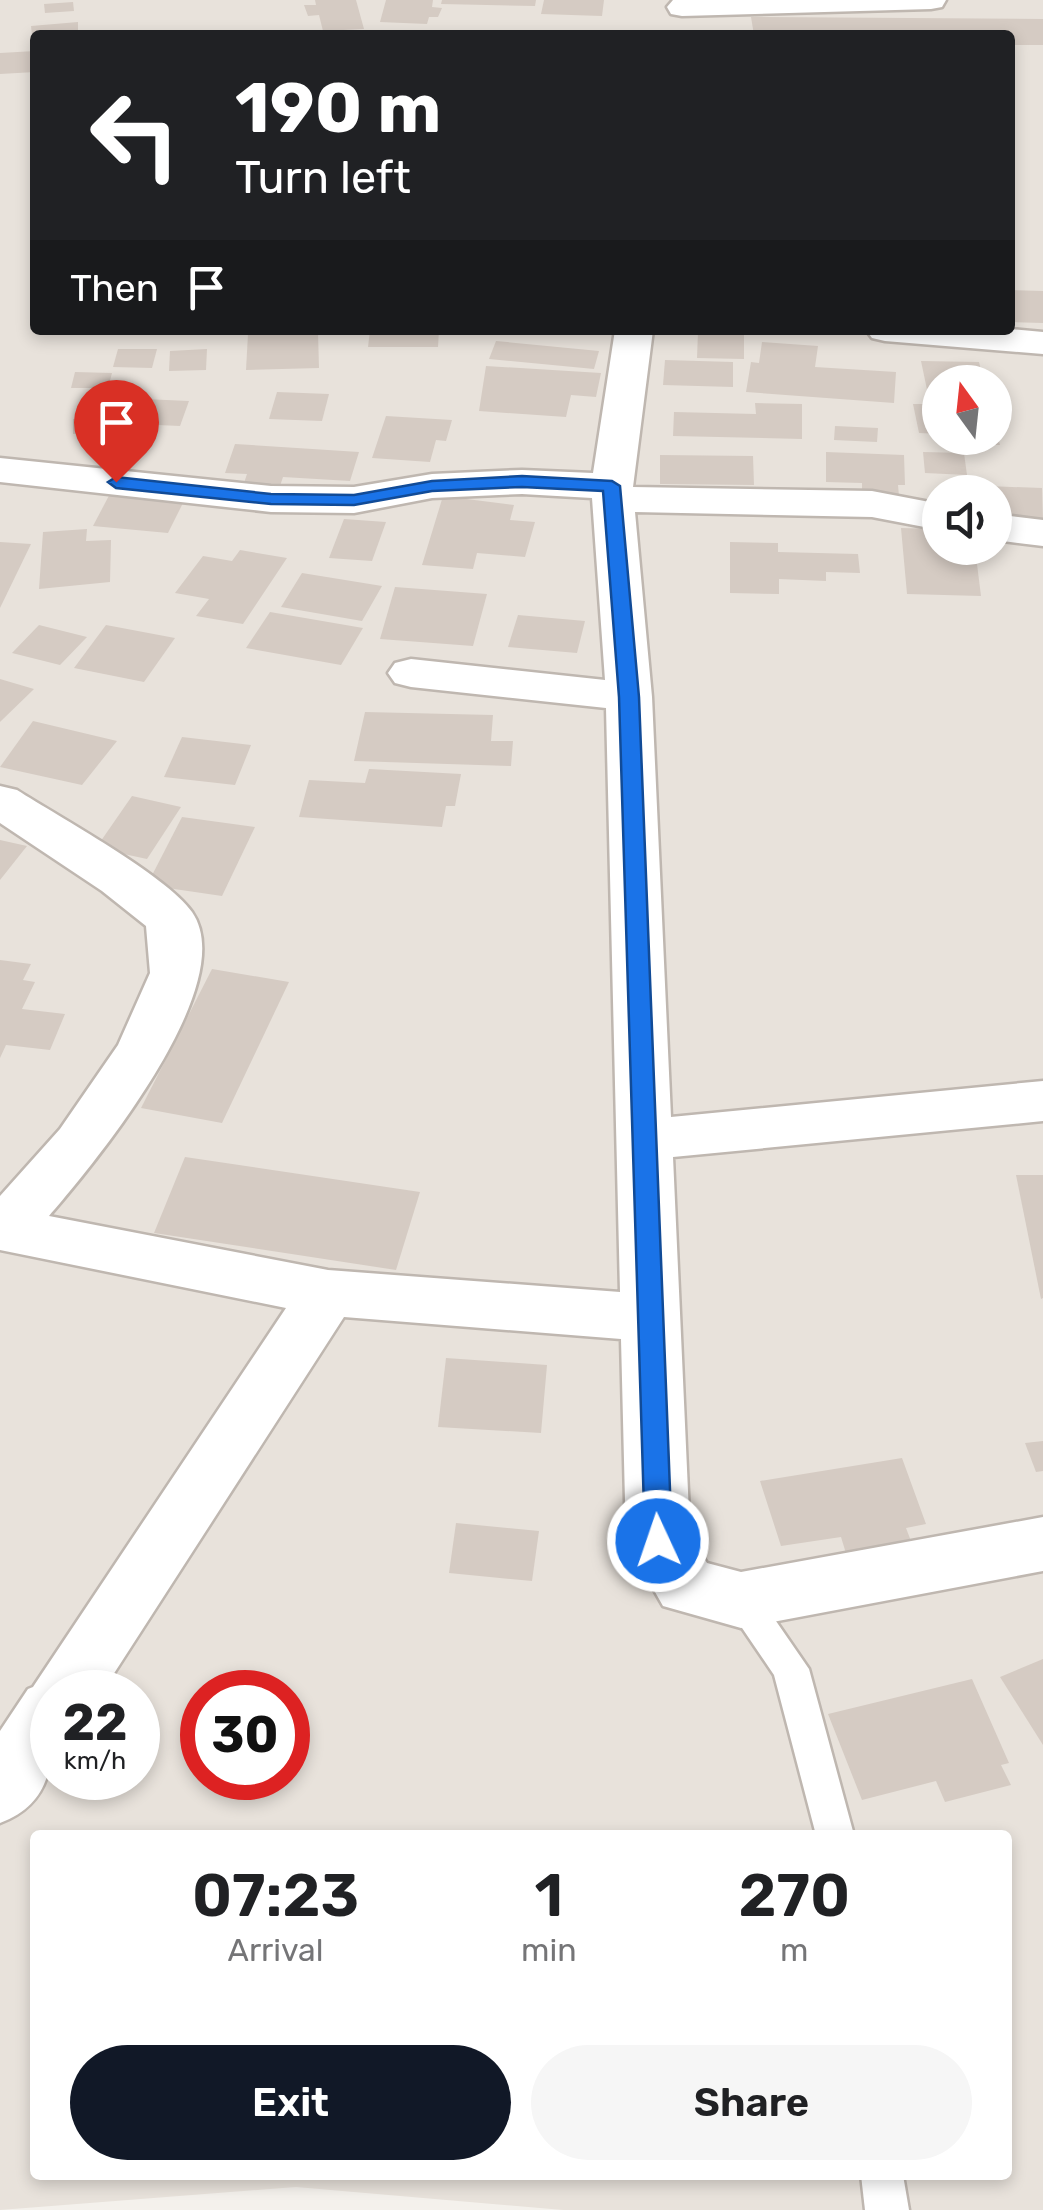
<!DOCTYPE html>
<style>
:root{--surface:#fff;--page:#f6f6f6;--text:#202124;--muted:#757577;--accent:#111827}
body{margin:0;font-family:Rubik,sans-serif;background:var(--page);color:var(--text);height:100vh;display:flex;flex-direction:column;font-size:38px;white-space:nowrap}
*{box-sizing:border-box;margin:0}
p{font-size:32px;color:var(--muted)}
.icon{flex:none;width:55px;height:55px;fill:none;stroke:currentColor;stroke-width:2;stroke-linecap:round;stroke-linejoin:round}
.map{position:relative;flex:1;overflow:hidden}
.sheet{position:absolute;left:30px;top:1830px;width:982px;height:350px;display:flex;flex-direction:column;background:var(--surface);border-radius:10px;box-shadow:0 5px 15px #0003}
.sheet>*{flex:none}
.top-card{position:absolute;left:30px;top:30px;width:985px;height:305px;border-radius:10px;box-shadow:0 5px 15px #0003;background:#202124;color:#fff;overflow:hidden}
.needle{width:65px;rotate:345deg}
.controls{position:absolute;left:922px;top:365px;display:grid;gap:20px}
.controls a{display:grid;place-items:center;width:90px;height:90px;border-radius:50%;background:var(--surface);box-shadow:0 5px 15px #0003;font-size:50px}
.speed{position:absolute;left:30px;top:1670px;display:flex;gap:20px;font-size:50px;font-weight:700;text-align:center}
.speed>*{display:grid;place-content:center;width:130px;height:130px;border-radius:50%;background:var(--surface);box-shadow:0 5px 15px #0003;line-height:1}
.speed small{font-size:25px;font-weight:400}
.speed .limit{border:15px solid #d22;background:#fff;color:#111}
.pin{position:absolute;display:grid;place-items:center;width:85px;height:85px;color:#fff;margin:-102px -42px;border-radius:50% 50% 50% 0;rotate:-45deg;box-shadow:0 0 10px #0007}
.pin .icon{rotate:45deg}
.me{position:absolute;width:110px;margin:-55px;rotate:357deg;stroke-linejoin:round;filter:drop-shadow(0 0 8px #0008)}
.turn{display:flex;align-items:center;gap:35px;height:210px;padding:0 40px;font-size:45px}
.turn .icon{width:130px;height:130px;stroke-width:2.5}
.turn b{display:block;font-size:70px;line-height:85px}
.then{display:flex;align-items:center;height:95px;padding:0 40px;background:#0003;gap:20px;font-size:38px}
.eta{display:flex;justify-content:space-evenly;align-items:center;height:170px;text-align:center}
.eta b{font-size:60px;font-weight:600;line-height:70px}
.button{display:flex;gap:20px;margin-top:auto;padding:20px 40px}
.button a{flex:1;height:115px;border-radius:60px;background:var(--accent);color:#fff;font-size:40px;font-weight:600;line-height:115px;text-align:center}
.button a+a{background:var(--page);color:var(--text)}
.map>svg:first-child{display:block}
.residential{fill:#e8e2db;fill-rule:evenodd}
.building{fill:#d5cbc3}
.lines{fill:none;stroke-linecap:round;stroke-linejoin:round}
.lane-casing{stroke:#bfb7b0;stroke-width:5}
.street-casing{stroke:#bfb7b0;stroke-width:5}
.lane{fill:#fff;fill-rule:evenodd}
.street{fill:#fff;fill-rule:evenodd}
.route{fill:#1a73e8;stroke:#114b97;stroke-width:2.5}
</style>
<div class="map">
<svg width="1043" height="2210" viewBox="0 0 1043 2210">
<rect width="100%" height="100%" fill="#f4f1ec"/>
<!-- residential -->
<path class="residential" d="M0,0H1043V2210H563L296,2187L0,2210ZM35,35H1010V330H35ZM940,382H995V438H940ZM940,492H995V548H940ZM52,1692H138V1778H52ZM202,1692H288V1778H202ZM35,1835H1008V2175H35Z"/>
<!-- building -->
<g class="building">
<polygon points="315,0 356,0 364,29 323,31 319,15 308,16 304,5 316,5"/>
<polygon points="386,0 433,0 432,7 442,8 438,17 429,17 427,24 380,22"/>
<polygon points="442,0 536,0 535,6 441,4"/>
<polygon points="544,0 604,0 602,16 541,14"/>
<polygon points="73,2 74,11 45,13 44,4"/>
<polygon points="751,17 1043,19 1043,45 1010,45 1010,35 754,35"/>
<polygon points="78,22 78,32 32,35 31,26"/>
<polygon points="35,51 35,72 0,74 0,53"/>
<polygon points="1010,290 1043,291 1043,323 1010,322"/>
<polygon points="370,330 439,330 438,347 368,347"/>
<polygon points="318,332 319,368 246,370 248,334"/>
<polygon points="698,332 744,334 744,359 697,358"/>
<polygon points="496,341 599,351 594,369 489,359"/>
<polygon points="762,342 818,346 815,367 896,372 894,403 746,392 751,362 759,363"/>
<polygon points="118,349 157,349 152,368 113,367"/>
<polygon points="207,349 206,370 169,371 170,351"/>
<polygon points="665,360 733,362 733,387 663,385"/>
<polygon points="921,361 979,362 984,382 940,382 940,434 919,433 913,404 930,404"/>
<polygon points="486,366 601,373 596,397 571,395 566,417 479,411"/>
<polygon points="75,372 112,373 108,388 71,388"/>
<polygon points="277,392 329,394 322,421 269,419"/>
<polygon points="121,398 189,401 180,426 112,423"/>
<polygon points="755,403 802,404 802,439 673,436 674,412 756,414"/>
<polygon points="386,416 452,420 446,441 436,440 430,462 372,458"/>
<polygon points="91,418 90,433 73,434 73,419"/>
<polygon points="835,426 878,428 877,442 834,440"/>
<polygon points="938,438 998,438 1000,445 939,445"/>
<polygon points="235,444 359,452 350,481 283,477 279,489 243,486 247,474 225,473"/>
<polygon points="826,452 904,455 905,485 898,485 899,496 862,495 862,483 826,482"/>
<polygon points="923,452 964,453 967,475 925,473"/>
<polygon points="660,455 753,456 754,485 660,484"/>
<polygon points="987,486 1042,488 1043,521 995,516 995,492 988,492"/>
<polygon points="113,488 187,495 168,533 93,526"/>
<polygon points="443,496 514,505 510,520 535,522 525,557 477,553 473,569 422,565"/>
<polygon points="344,519 386,522 372,561 329,558"/>
<polygon points="901,528 940,529 940,548 975,548 981,596 907,594"/>
<polygon points="87,529 86,541 111,540 110,582 39,589 43,532"/>
<polygon points="0,542 31,544 0,608"/>
<polygon points="730,542 778,543 778,552 858,554 860,573 826,572 826,581 779,579 779,594 730,593"/>
<polygon points="240,550 287,558 243,624 196,616 209,599 175,593 203,556 232,561"/>
<polygon points="302,573 382,586 362,621 281,607"/>
<polygon points="395,587 487,594 473,646 380,639"/>
<polygon points="270,612 363,628 341,665 246,648"/>
<polygon points="518,615 585,621 577,653 508,647"/>
<polygon points="39,625 87,637 60,665 12,653"/>
<polygon points="106,625 175,638 144,682 74,668"/>
<polygon points="0,679 34,689 0,722"/>
<polygon points="365,712 493,715 491,741 513,741 511,766 354,761"/>
<polygon points="33,721 117,741 82,785 0,767"/>
<polygon points="182,737 251,745 235,785 164,777"/>
<polygon points="369,769 461,774 455,806 446,806 442,827 299,817 309,780 365,783"/>
<polygon points="132,796 181,807 147,859 96,848"/>
<polygon points="182,817 255,827 222,896 147,885"/>
<polygon points="0,840 27,846 0,880"/>
<polygon points="0,960 31,964 23,980 35,982 22,1009 65,1014 50,1050 6,1045 0,1058"/>
<polygon points="212,969 289,982 222,1123 141,1108"/>
<polygon points="185,1157 420,1192 396,1270 154,1233"/>
<polygon points="1016,1175 1043,1175 1043,1298 1041,1299"/>
<polygon points="446,1358 547,1365 541,1433 438,1427"/>
<polygon points="1043,1441 1043,1471 1036,1472 1025,1443"/>
<polygon points="902,1458 926,1524 906,1528 914,1549 848,1560 841,1537 781,1546 760,1481"/>
<polygon points="456,1523 539,1531 532,1581 449,1573"/>
<polygon points="1043,1659 1043,1745 1000,1677"/>
<polygon points="972,1679 1009,1763 1001,1765 1011,1785 945,1802 936,1781 862,1800 828,1714"/>
</g>
<g class="lines">
<!-- lane casing -->
<g class="lane-casing">
<g id="lane">
<polygon points="741,1585 754,1589 809,1669 854,1835 816,1835 774,1675 723,1600 728,1589"/>
<polygon points="861,2175 903,2175 909,2210 865,2210"/>
</g>
</g>
<!-- street casing -->
<g class="street-casing">
<g id="street">
<polygon points="673,0 946,0 942,7 931,9 682,16 671,14 667,7"/>
<polygon points="1010,329 1043,332 1043,354 885,341 872,338 866,330"/>
<path d="M615,330H653L633,487L872,491L940,504V530L872,517L635,512L652,697L671,1117L1043,1081V1121L673,1157L690,1536L707,1563L741,1572L1043,1517V1571L741,1628L663,1606L626,1541L621,1339L344,1317L102,1692H52C52,1747 61,1800 0,1823V1731L28,1689L33,1687L286,1308L0,1250V1196L60,1129L118,1045L150,973L146,926L102,891L0,823V786L17,790C59,817 166,875 192,912C242,984 95,1163 49,1216L328,1270L620,1292L606,708L411,687L395,683L388,673L395,663L411,659L605,680L592,498L522,494L432,498L354,513L271,512L0,482V458L271,486L354,487L432,474L522,470L593,473Z"/>
<polygon points="995,514 1043,520 1043,546 995,540"/>
</g>
</g>
<!-- lane -->
<use href="#lane" class="lane"/>
<!-- street -->
<use href="#street" class="street"/>
</g>
<!-- route -->
<polygon class="route" points="522,476 612,481 620,486 639,697 672,1541 668,1549 658,1552 649,1549 645,1541 619,697 603,491 522,487 432,491 354,505 271,504 116,488 108,482 116,477 271,494 354,495 432,481"/>
</svg>
<div class="controls">
<a><svg class="needle" viewBox="-14 -14 28 28"><path d="M0-13l5 13h-10z" fill="#e53935"/><path d="M0 13l5-13h-10z" fill="#757577"/></svg></a>
<a><svg class="icon" aria-label="sound" viewBox="0 0 24 24"><path d="M4 9h4l5-4v14l-5-4H4zM17 9q2 3 0 6"/></svg></a>
</div>
<div class="speed"><div>22<small>km/h</small></div><div class="limit">30</div></div>
<div class="pin" style="left:116px;top:482px;background:#d93025"><svg class="icon" aria-label="arrive" viewBox="0 0 24 24"><path d="M6 21V4h12l-3 4 3 4H6"/></svg></div>
<svg class="me" style="left:658px;top:1541px" viewBox="-20 -20 40 40"><circle r="17" fill="#1a73e8" stroke="#fff" stroke-width="3"/><path d="M0-11L8 9 0 5-8 9z" fill="#fff"/></svg>
<div class="top-card">
<div class="turn"><svg class="icon" aria-label="left" viewBox="0 0 24 24"><path d="M17 20v-9H6M10 6l-5 5 5 5"/></svg><div><b>190 m</b>Turn left</div></div>
<div class="then">Then<svg class="icon" aria-label="arrive" viewBox="0 0 24 24"><path d="M6 21V4h12l-3 4 3 4H6"/></svg></div>
</div>
<section class="sheet">
<div class="eta">
<div><b>07:23</b><p>Arrival</p></div>
<div><b>1</b><p>min</p></div>
<div><b>270</b><p>m</p></div>
</div>
<div class="button"><a>Exit</a><a>Share</a></div>
</section>
</div>
